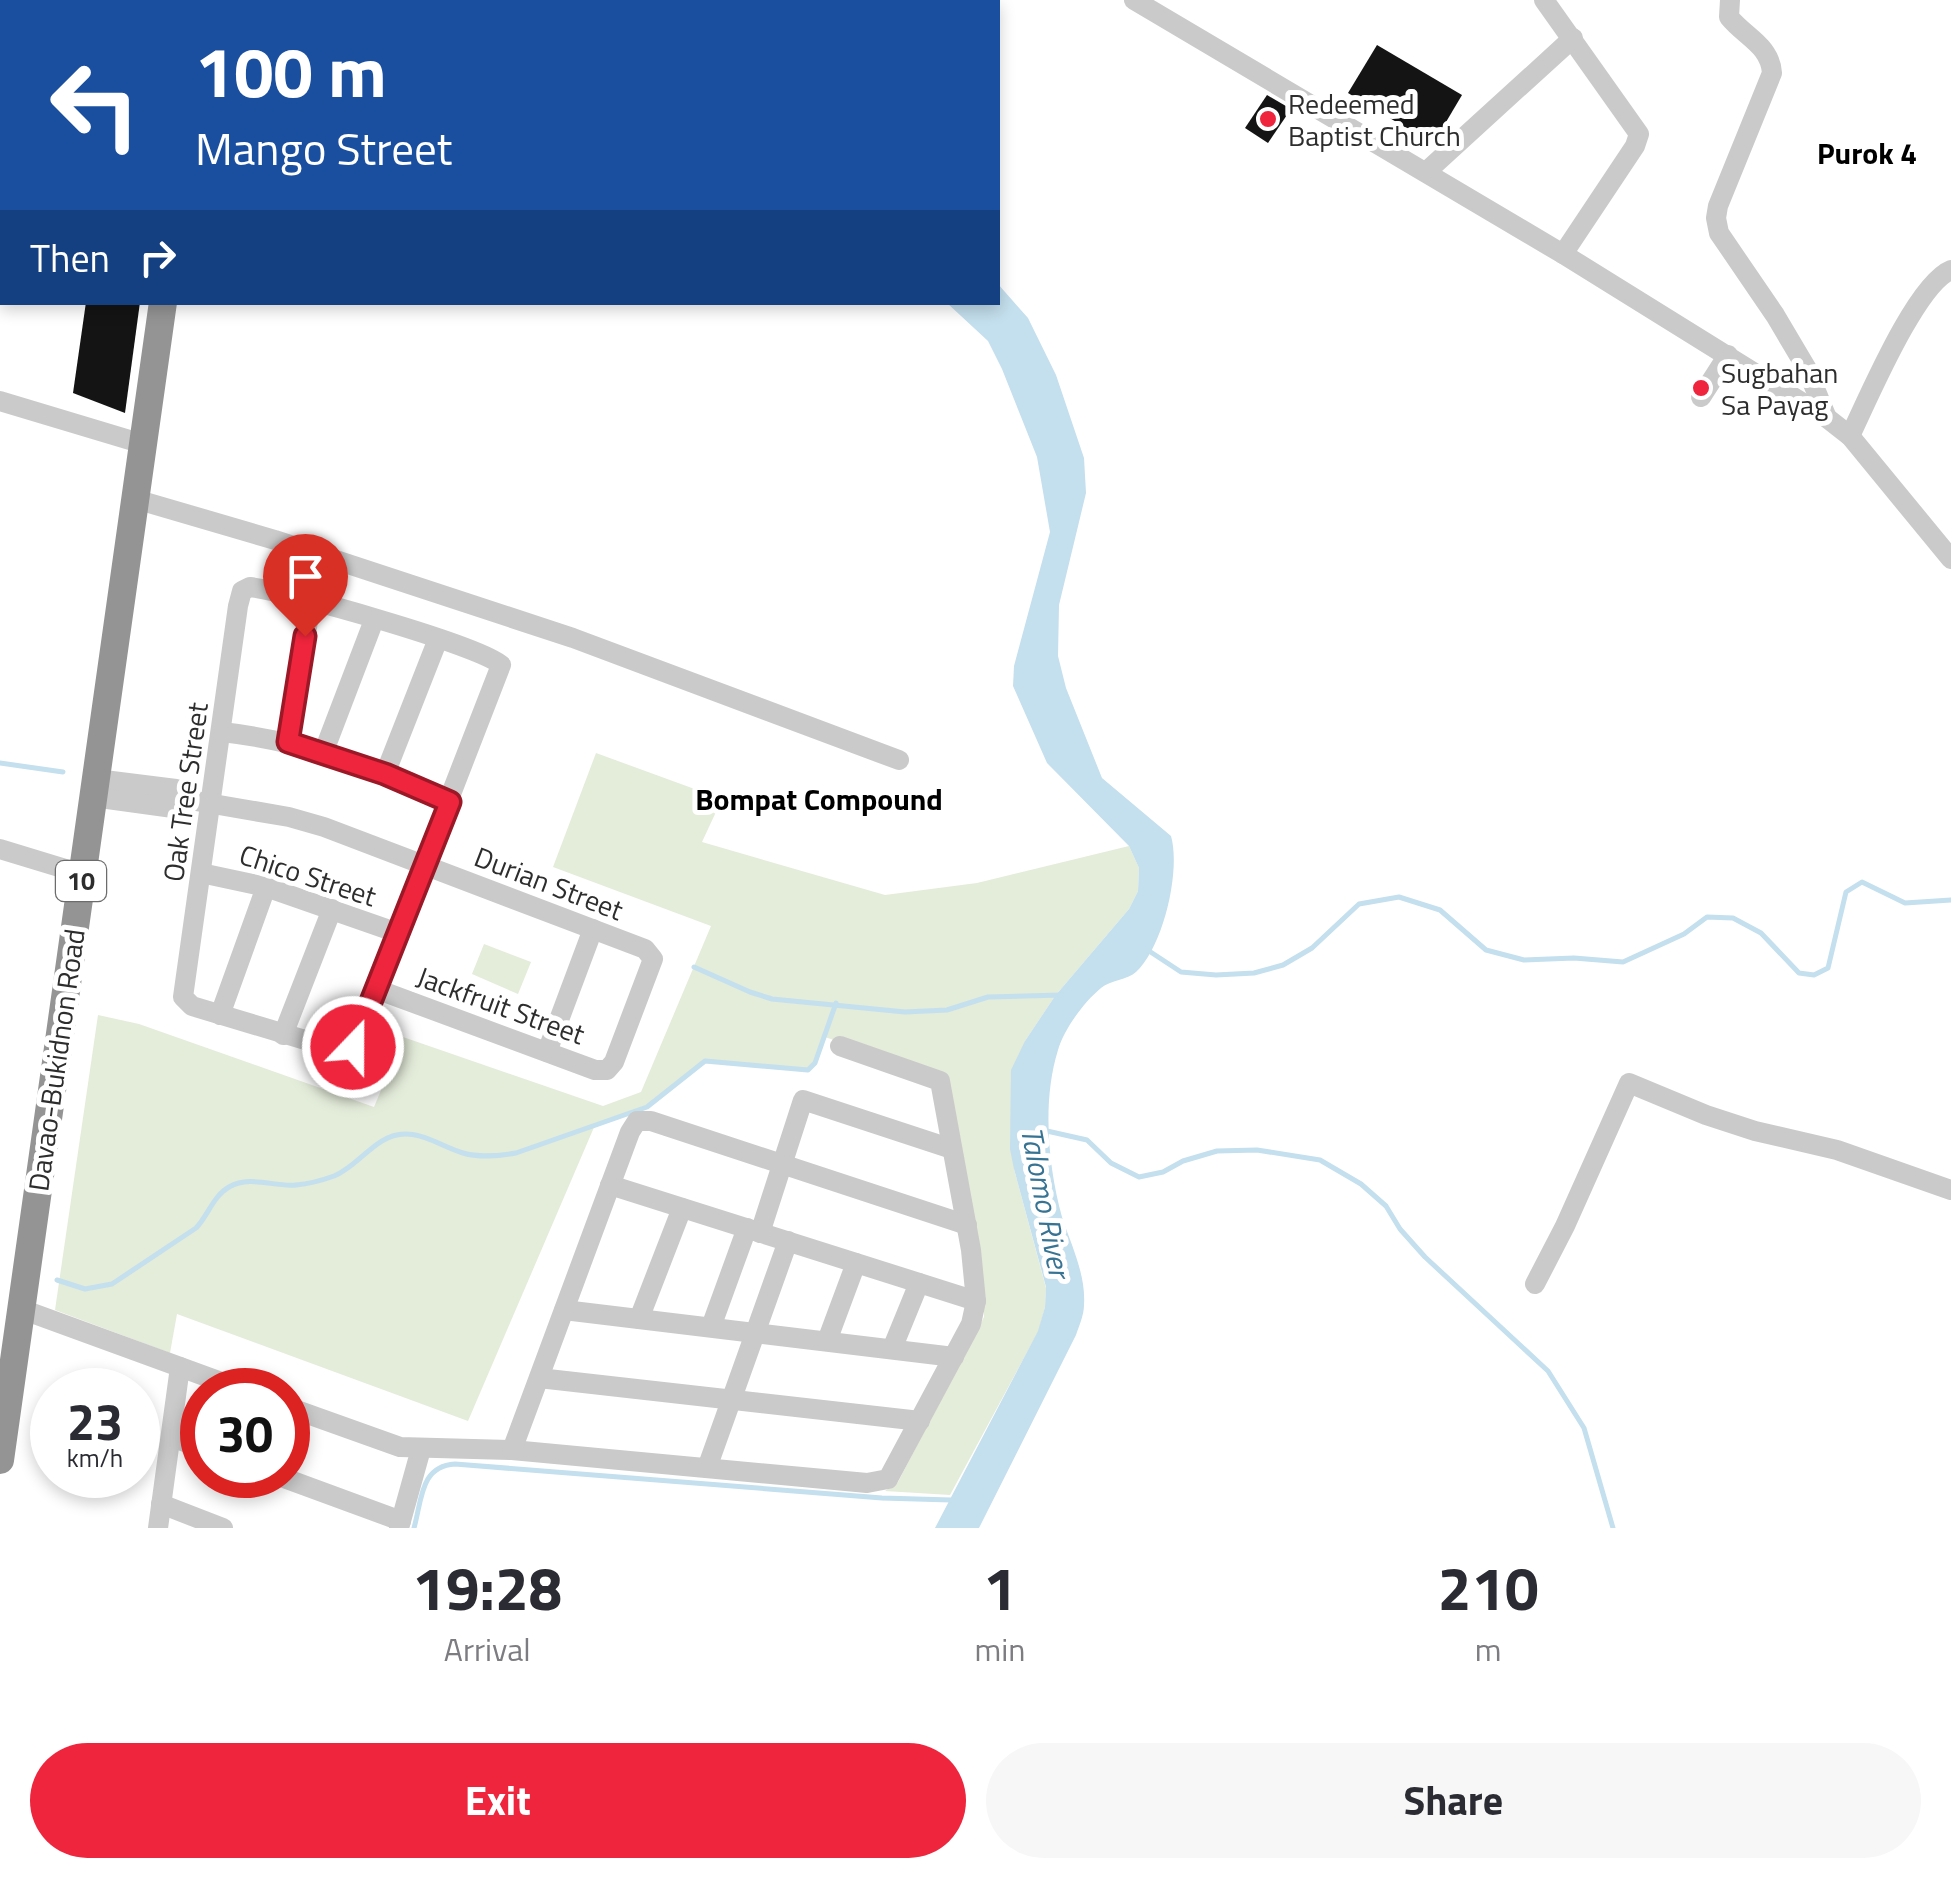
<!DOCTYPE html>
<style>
:root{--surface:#fff;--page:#f7f7f7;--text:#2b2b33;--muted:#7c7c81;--accent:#ee253c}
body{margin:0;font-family:"Titillium Web",sans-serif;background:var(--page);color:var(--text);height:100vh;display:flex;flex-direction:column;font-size:38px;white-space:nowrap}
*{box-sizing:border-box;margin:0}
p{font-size:32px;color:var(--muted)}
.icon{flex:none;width:55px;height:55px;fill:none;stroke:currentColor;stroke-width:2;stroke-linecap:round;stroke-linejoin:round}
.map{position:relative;height:1528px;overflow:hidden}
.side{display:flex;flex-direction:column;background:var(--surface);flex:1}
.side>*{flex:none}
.banner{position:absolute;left:0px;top:0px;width:1000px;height:305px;box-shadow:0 5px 15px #0003;background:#1a4fa0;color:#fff;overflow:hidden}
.speed{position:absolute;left:30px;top:1368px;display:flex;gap:20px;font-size:50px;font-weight:700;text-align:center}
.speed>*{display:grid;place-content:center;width:130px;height:130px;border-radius:50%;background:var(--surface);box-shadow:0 5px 15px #0003;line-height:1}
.speed small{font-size:25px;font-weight:400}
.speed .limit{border:15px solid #d22;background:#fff;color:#111}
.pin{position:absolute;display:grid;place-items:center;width:85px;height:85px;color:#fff;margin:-102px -42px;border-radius:50% 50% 50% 0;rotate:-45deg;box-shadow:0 0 10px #0007}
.pin .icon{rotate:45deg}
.me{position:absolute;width:110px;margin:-55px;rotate:22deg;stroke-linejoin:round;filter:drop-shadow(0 0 8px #0008)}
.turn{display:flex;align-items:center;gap:35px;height:210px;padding:0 30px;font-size:45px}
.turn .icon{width:130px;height:130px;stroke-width:2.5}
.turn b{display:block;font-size:70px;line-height:85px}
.then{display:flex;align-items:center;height:95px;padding:0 30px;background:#0003;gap:20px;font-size:38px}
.eta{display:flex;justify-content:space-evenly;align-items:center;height:170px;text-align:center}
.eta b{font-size:60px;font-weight:700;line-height:70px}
.primary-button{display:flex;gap:20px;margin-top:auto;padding:20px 30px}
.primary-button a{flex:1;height:115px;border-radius:60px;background:var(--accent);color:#fff;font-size:40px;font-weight:700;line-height:115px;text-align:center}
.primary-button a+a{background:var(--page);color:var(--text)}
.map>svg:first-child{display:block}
.green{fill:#e4ecda}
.water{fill:#c4dfed}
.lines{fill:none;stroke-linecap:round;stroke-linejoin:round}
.stream{stroke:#c4dfed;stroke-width:5}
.building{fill:#141414}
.path{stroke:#cacaca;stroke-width:2.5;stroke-dasharray:5 5;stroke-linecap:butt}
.minor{stroke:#cacaca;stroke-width:20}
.highway{stroke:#949494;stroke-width:28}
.route-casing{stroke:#9b1827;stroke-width:25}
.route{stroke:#ee253c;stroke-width:18}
.poi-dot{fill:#ee253c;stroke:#fff;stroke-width:4}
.labels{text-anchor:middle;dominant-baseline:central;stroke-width:10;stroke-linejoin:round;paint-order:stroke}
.shield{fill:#fff;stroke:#6c6c6c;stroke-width:2.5}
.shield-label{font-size:25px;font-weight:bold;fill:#2d2d2d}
.poi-label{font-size:28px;fill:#2d2d2d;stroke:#fff;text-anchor:start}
.street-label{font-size:28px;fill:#2d2d2d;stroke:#fff}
.neighbourhood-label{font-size:30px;font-weight:bold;fill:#000;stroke:#fff}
.water-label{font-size:30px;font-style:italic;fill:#377393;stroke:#fff}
</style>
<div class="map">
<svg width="1951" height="1528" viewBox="0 0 1951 1528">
<rect width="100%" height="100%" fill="#fff"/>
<!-- green -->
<g class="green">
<polygon points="596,753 722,799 702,842 885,895 977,883 1129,846 1139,868 1138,891 1129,909 1055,996 1025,1041 1014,1169 1046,1288 1045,1307 1039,1330 950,1495 885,1491 898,1482 984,1317 984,1293 947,1079 825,1037 815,1063 808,1070 705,1061 647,1107 595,1125 468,1421 177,1314 170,1353 55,1310 98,1015 139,1024 374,1107 403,1037 603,1106 641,1092 711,926 553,867"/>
<polygon points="484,944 531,962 518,994 472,974"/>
</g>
<!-- water -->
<path class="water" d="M998,284L1028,318L1056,375L1084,458L1086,493L1059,605L1058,656L1066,688L1102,778L1171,836C1181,871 1163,947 1136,972C1127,980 1111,980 1101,988C1084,1002 1064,1029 1058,1050C1042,1101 1048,1166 1062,1217C1071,1245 1086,1274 1084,1305C1084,1315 1079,1326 1076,1335L979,1528H935L1038,1331L1045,1307L1046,1287L1014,1169L1010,1149L1011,1070L1025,1041L1055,996L1129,909L1138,891L1139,868L1129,846L1047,763L1013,686L1014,666L1050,532L1037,457L1002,369L988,341L947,303L998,302Z"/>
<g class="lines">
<!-- stream -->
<g class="stream">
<polyline points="599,2 602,0"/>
<polyline points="0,763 63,772"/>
<polyline points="1146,949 1181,972 1216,975 1254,973 1283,965 1312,948 1359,904 1399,897 1440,910 1486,950 1524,960 1574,958 1623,962 1684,934 1707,917 1733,918 1761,933 1799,973 1814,975 1828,968 1846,892 1862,882 1905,903 1951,900"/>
<polyline points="694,967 750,992 772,999 905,1012 947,1010 988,997 1062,995"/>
<polyline points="1047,1131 1087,1140 1111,1163 1139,1177 1163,1172 1183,1161 1217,1151 1257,1150 1320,1160 1361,1184 1386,1206 1400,1229 1425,1257 1548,1371 1584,1428 1613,1528"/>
<path d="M57,1280L85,1289L112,1284L196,1228C208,1216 213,1196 229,1187C251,1175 273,1187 296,1185C308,1184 323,1180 334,1176C359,1166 376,1134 405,1134C426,1134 443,1147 463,1153C480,1158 498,1156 516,1153L647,1107L705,1061L808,1070L815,1063L836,1003"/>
<path d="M414,1528C422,1500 420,1466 455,1464L882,1498L951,1500"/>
</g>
</g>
<!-- building -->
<g class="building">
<polygon points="1377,45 1462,95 1433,144 1348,93"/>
<polygon points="1267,95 1291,109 1268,143 1245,128"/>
<polygon points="86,302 140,302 125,413 73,393"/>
</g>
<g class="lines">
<!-- path -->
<polyline class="path" points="147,0 153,2"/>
<!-- minor -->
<g class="minor">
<polyline points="116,0 122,2"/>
<polyline points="1134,0 1563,254 1827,418 1850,436 1951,559"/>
<polyline points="1544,0 1639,134 1635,146 1563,254"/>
<path d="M1730,0L1729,17C1745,37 1770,45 1772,73L1718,206L1716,218L1719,233L1775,315L1807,369L1827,418"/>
<polyline points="1426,172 1573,38"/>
<polyline points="1701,397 1728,355"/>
<polyline points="0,401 143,444"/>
<path d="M1850,436C1868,399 1916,284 1951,270"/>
<polyline points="135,499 275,540 573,638 899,760"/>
<path d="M250,587C286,591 479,645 501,665L353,1047L345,1052L192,1006L183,997L238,606L242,591Z"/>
<path d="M222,732C310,742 370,767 450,802"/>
<polyline points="289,742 311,602"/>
<polyline points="324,751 374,620"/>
<polyline points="385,774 438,639"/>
<polyline points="96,779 176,789 190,800 289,817 324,827 645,949 653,959 614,1062 607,1070 595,1070 376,989"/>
<polyline points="93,797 173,808 190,800"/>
<polyline points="0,849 82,874"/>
<polyline points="201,873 266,887 398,933"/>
<polyline points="220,1015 266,887"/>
<polyline points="283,1035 332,909"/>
<polyline points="547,1052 593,929"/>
<polyline points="610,1185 976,1301"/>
<polyline points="760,1233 803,1100 952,1149"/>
<polyline points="1535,1284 1565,1226 1629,1083 1706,1115 1755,1131 1837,1150 1951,1190"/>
<polyline points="21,1309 243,1390"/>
<polyline points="564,1310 954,1357"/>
<polyline points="639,1319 682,1208"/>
<polyline points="711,1327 747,1228"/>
<polyline points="827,1341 856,1263"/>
<polyline points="892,1349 919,1283"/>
<polyline points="539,1378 920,1421"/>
<polyline points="288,1407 400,1447 512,1450 867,1483 888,1479 971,1324 976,1301 971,1250 940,1081 840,1046"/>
<polyline points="171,1437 202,1448"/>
<polyline points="512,1450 630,1132 637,1121 651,1121 967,1225"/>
<polyline points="707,1468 788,1241"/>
<polyline points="276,1475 401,1521"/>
<polyline points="161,1504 223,1528"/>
<polyline points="158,1528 180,1367"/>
<polyline points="399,1528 421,1449"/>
</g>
<!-- highway -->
<g class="highway">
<polyline points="206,2 206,0"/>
<polyline points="0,1460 163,302"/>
</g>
</g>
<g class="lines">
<!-- route casing -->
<g class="route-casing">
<polyline id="route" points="305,636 288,742 385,774 450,802 353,1047"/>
</g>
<!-- route -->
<use href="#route" class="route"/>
</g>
<!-- markers -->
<g class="poi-dot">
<circle cx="1268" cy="119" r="10"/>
<circle cx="1701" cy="388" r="10"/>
</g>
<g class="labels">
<!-- shield labels -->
<rect class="shield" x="56" y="861" width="50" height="40" rx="8"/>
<g class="shield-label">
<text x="81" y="881">10</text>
</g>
<!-- poi labels -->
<g class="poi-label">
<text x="1288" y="103">Redeemed<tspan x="1288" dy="32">Baptist Church</tspan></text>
<text x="1721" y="372">Sugbahan<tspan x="1721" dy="32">Sa Payag</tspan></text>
</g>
<!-- street labels -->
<g class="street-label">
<text transform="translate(185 792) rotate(-82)">Oak Tree Street</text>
<text transform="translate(308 875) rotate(18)">Chico Street</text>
<text transform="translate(549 883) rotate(21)">Durian Street</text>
<text transform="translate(501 1005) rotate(20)">Jackfruit Street</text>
<text transform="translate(56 1060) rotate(-82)">Davao-Bukidnon Road</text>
</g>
<!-- neighbourhood labels -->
<g class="neighbourhood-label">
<text x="1867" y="153">Purok 4</text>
<text x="819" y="799">Bompat Compound</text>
</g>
<!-- water labels -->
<g class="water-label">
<text transform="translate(1046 1202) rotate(79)">Talomo River</text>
</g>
</g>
</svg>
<div class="speed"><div>23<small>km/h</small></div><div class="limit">30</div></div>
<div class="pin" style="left:305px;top:636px;background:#d93025"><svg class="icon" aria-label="arrive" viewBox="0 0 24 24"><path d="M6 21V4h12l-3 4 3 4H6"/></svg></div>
<svg class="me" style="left:353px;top:1047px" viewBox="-20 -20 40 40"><circle r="17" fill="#ee253c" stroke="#fff" stroke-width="3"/><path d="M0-11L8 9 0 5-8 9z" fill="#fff"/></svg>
<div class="banner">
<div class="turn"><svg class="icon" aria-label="left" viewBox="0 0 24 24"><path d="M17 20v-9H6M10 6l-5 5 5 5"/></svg><div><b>100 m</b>Mango Street</div></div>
<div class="then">Then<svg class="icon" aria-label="right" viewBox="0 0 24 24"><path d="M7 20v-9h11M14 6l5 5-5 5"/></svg></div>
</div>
</div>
<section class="side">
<div class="eta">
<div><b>19:28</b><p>Arrival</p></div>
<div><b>1</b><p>min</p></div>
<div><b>210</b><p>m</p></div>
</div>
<div class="primary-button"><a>Exit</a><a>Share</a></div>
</section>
